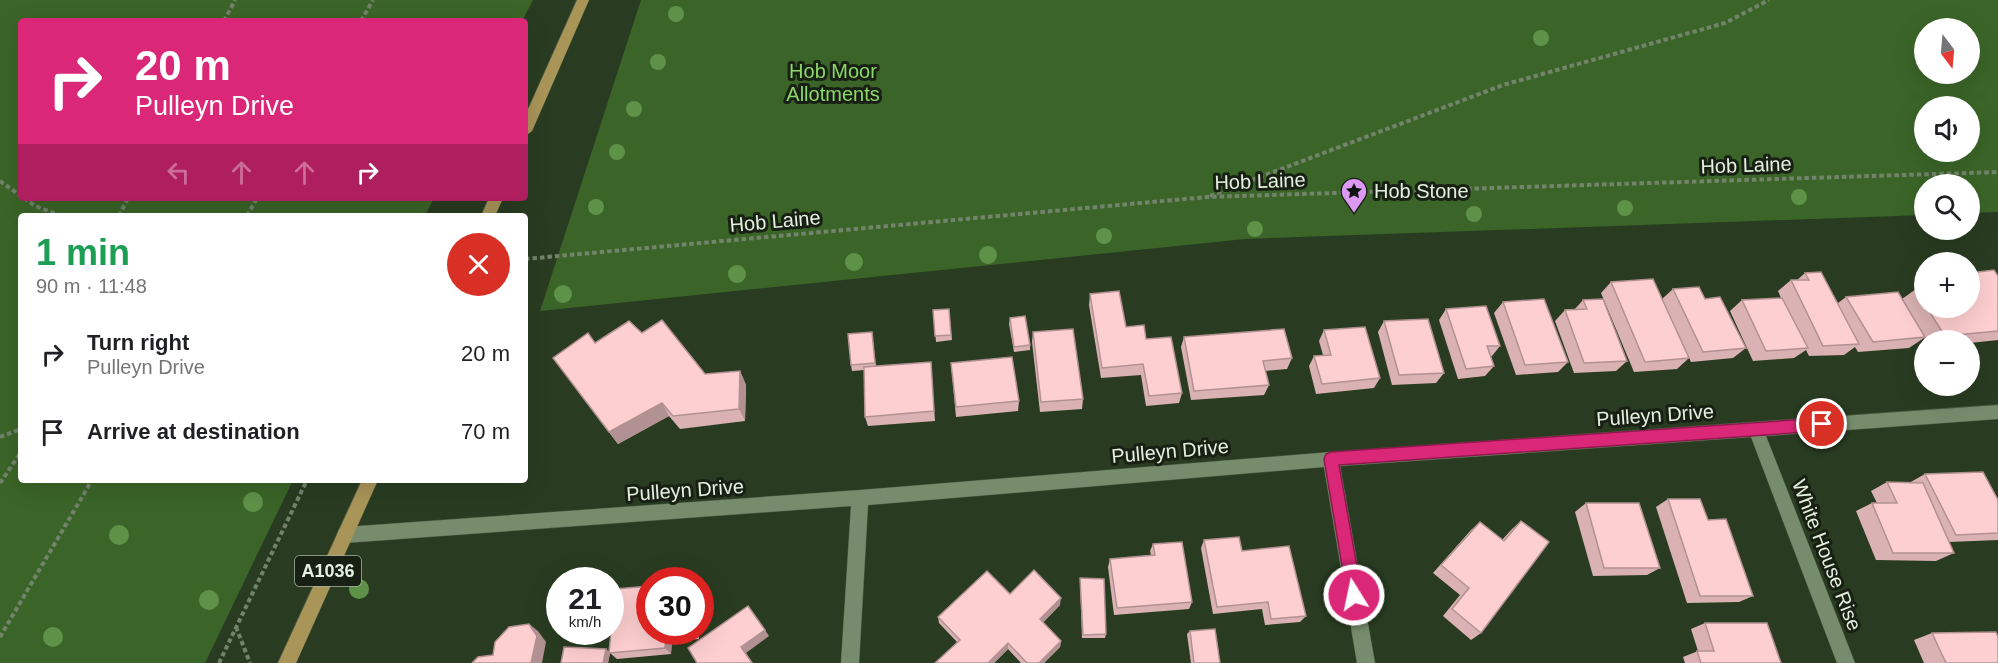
<!DOCTYPE html>
<meta charset="utf-8">
<style>
:root{--surface:#fff;--page:#f6f6f6;--text:#202124;--muted:#757577}
body{margin:0;font-family:Arial,sans-serif;background:var(--page);color:var(--text);height:100vh;display:flex;flex-direction:column;font-size:22px;white-space:nowrap}
*{box-sizing:border-box;margin:0}
p{font-size:20px;color:var(--muted)}
.icon{flex:none;width:33px;height:33px;fill:none;stroke:currentColor;stroke-width:2;stroke-linecap:round;stroke-linejoin:round}
.map{position:relative;flex:1;overflow:hidden}
.panel{position:absolute;left:18px;top:213px;width:510px;height:270px;display:flex;flex-direction:column;background:var(--surface);border-radius:6px;box-shadow:0 6px 24px #0002}
.panel>*{flex:none}
.top-card{position:absolute;left:18px;top:18px;width:510px;height:183px;border-radius:6px;box-shadow:0 6px 24px #0002;background:#db2777;color:#fff;overflow:hidden}
.needle{width:39px;rotate:164deg}
.controls{position:absolute;left:1914px;top:18px;display:grid;gap:12px}
.controls a{display:grid;place-items:center;width:66px;height:66px;border-radius:50%;background:var(--surface);box-shadow:0 6px 24px #0002;font-size:30px}
.speed{position:absolute;left:546px;top:567px;display:flex;gap:12px;font-size:30px;font-weight:700;text-align:center}
.speed>*{display:grid;place-content:center;width:78px;height:78px;border-radius:50%;background:var(--surface);box-shadow:0 6px 24px #0002;line-height:1}
.speed small{font-size:15px;font-weight:400}
.speed .limit{border:9px solid #d22;background:#fff;color:#111}
.pin{position:absolute;display:grid;place-items:center;width:51px;height:51px;color:#fff;margin:-26px;border:3px solid #fff;border-radius:50%;box-shadow:0 2px 6px #0007}
.me{position:absolute;width:66px;margin:-33px;rotate:350deg;stroke-linejoin:round;filter:drop-shadow(0 0 4px #0008)}
.turn{display:flex;align-items:center;gap:21px;height:126px;padding:0 18px;font-size:27px}
.turn .icon{width:78px;height:78px;stroke-width:2.5}
.turn b{display:block;font-size:42px;line-height:51px}
.lanes{display:flex;align-items:center;height:57px;padding:0 18px;background:#0003;justify-content:center;gap:30px;direction:ltr}
.lanes .off{opacity:.35}
.round{display:grid;place-items:center;flex:none;width:63px;height:63px;border-radius:32px;background:var(--page)}
.headline{display:flex;align-items:center;justify-content:space-between;height:102px;padding:0 18px}
h1{font-size:36px;font-weight:700;line-height:45px;color:#1e9e55}
ul{padding:0;list-style:none}
li{display:flex;align-items:center;gap:18px;height:78px;padding:0 18px}
li div{flex:1}
li b{display:block;font-size:22px}
li em{font-style:normal}
.map>svg:first-child{display:block}
.green{fill:#3b6528;fill-rule:evenodd}
.lines{fill:none;stroke-linecap:round;stroke-linejoin:round}
.minor-casing{stroke:#485841;stroke-width:1}
.major-casing{stroke:#485841;stroke-width:1}
.path{stroke:#73836c;stroke-width:4;stroke-dasharray:4.5 3;stroke-linecap:butt}
.minor{fill:#768c6d;fill-rule:evenodd}
.major{fill:#aa9559;fill-rule:evenodd}
.tree{fill:#5f9249}
.wall{fill:#dab2b3}
.shaded-wall{fill:#b29192}
.building{fill:#fecfd0;stroke:#b29192;stroke-width:1.5}
.route{fill:#db2777;stroke:#8e194d;stroke-width:1.5}
.labels{text-anchor:middle;dominant-baseline:central;stroke-width:6;stroke-linejoin:round;paint-order:stroke}
.shield{fill:#182014;stroke:#a7b2a2;stroke-width:1.5}
.shield-label{font-size:18px;font-weight:bold;fill:#e4f0df}
.park-label{font-size:20px;fill:#8cd869;stroke:#182014}
.street-label{font-size:20px;fill:#e4f0df;stroke:#182014}
.poi-label{font-size:20px;fill:#e4f0df;stroke:#182014;text-anchor:start}
</style>
<div class="map">
<svg width="1998" height="663" viewBox="0 0 1998 663">
<rect width="100%" height="100%" fill="#293c21"/>
<!-- green -->
<g class="green">
<polygon points="0,0 533,0 522,21 21,21 21,198 434,198 425,216 21,216 21,480 293,480 205,663 0,663"/>
<path d="M641,0H1998V212L1970,213V184H1924V215L1245,239L540,311ZM1924,28H1970V74H1924ZM1924,106H1970V152H1924Z"/>
</g>
<g class="lines">
<!-- minor casing -->
<g class="minor-casing">
<polygon id="minor" points="1998,405 1998,419 1766,436 1855,663 1837,663 1751,437 1340,466 1375,663 1357,663 1324,467 868,505 859,663 841,663 851,506 345,543 339,541 337,535 339,529 345,527 860,490 1331,452"/>
</g>
<!-- major casing -->
<g class="major-casing">
<g id="major">
<polygon points="577,0 589,0 532,131 525,136 525,116"/>
<polygon points="489,198 503,198 495,216 481,216"/>
<polygon points="362,480 378,480 296,663 278,663"/>
</g>
</g>
<!-- path -->
<g class="path">
<polyline points="224,21 235,0"/>
<polyline points="361,21 373,0"/>
<polyline points="0,181 21,196"/>
<polyline points="1210,196 1503,85 1725,23 1769,0"/>
<polyline points="24,198 35,206 62,216"/>
<polyline points="119,216 128,198"/>
<polyline points="247,216 257,198"/>
<polyline points="525,259 1207,197 1998,172"/>
<polyline points="0,437 21,429"/>
<polyline points="0,483 21,452"/>
<polyline points="236,627 250,663"/>
<polyline points="0,637 92,480"/>
<polyline points="219,663 307,480"/>
</g>
<!-- minor -->
<use href="#minor" class="minor"/>
<!-- major -->
<use href="#major" class="major"/>
</g>
<!-- trees -->
<g class="tree">
<circle cx="676" cy="14" r="8"/>
<circle cx="1541" cy="38" r="8"/>
<circle cx="658" cy="62" r="8"/>
<circle cx="634" cy="109" r="8"/>
<circle cx="617" cy="152" r="8"/>
<circle cx="1799" cy="197" r="8"/>
<circle cx="596" cy="207" r="8"/>
<circle cx="1625" cy="208" r="8"/>
<circle cx="1474" cy="214" r="8"/>
<circle cx="1255" cy="229" r="8"/>
<circle cx="1104" cy="236" r="8"/>
<circle cx="988" cy="255" r="9"/>
<circle cx="854" cy="262" r="9"/>
<circle cx="737" cy="274" r="9"/>
<circle cx="563" cy="294" r="9"/>
<circle cx="253" cy="502" r="10"/>
<circle cx="119" cy="535" r="10"/>
<circle cx="359" cy="589" r="10"/>
<circle cx="209" cy="600" r="10"/>
<circle cx="53" cy="637" r="10"/>
</g>
<!-- wall -->
<g class="wall">
<polygon points="1805,273 1838,303 1846,297 1902,299 1916,289 1924,288 1924,308 1970,308 1998,276 1998,340 1970,343 1970,340 1925,340 1924,338 1909,348 1858,352 1855,347 1844,355 1809,356 1806,350 1794,358 1753,361 1730,311 1742,300 1781,298 1778,291 1791,280 1797,280"/>
<polygon points="1611,282 1662,299 1673,289 1705,299 1746,348 1733,358 1691,362 1676,328 1689,358 1677,369 1634,372 1601,293"/>
<polygon points="1090,294 1126,327 1146,339 1182,393 1179,403 1146,406 1141,375 1101,378 1089,305"/>
<polygon points="1583,300 1627,361 1616,371 1574,373 1555,321 1565,310 1575,309"/>
<polygon points="1503,302 1568,362 1558,372 1516,375 1494,313"/>
<polygon points="949,309 952,340 936,342 933,310"/>
<polygon points="1446,309 1500,346 1492,356 1491,356 1494,366 1485,376 1458,379 1439,320"/>
<polygon points="1010,318 1030,345 1030,350 1014,352 1009,324"/>
<polygon points="1384,321 1444,373 1436,383 1392,385 1378,332"/>
<polygon points="1324,330 1380,378 1374,388 1316,394 1309,366 1314,356 1323,355 1319,341"/>
<polygon points="872,332 876,366 931,362 935,421 868,426 865,417 864,370 852,371 851,365"/>
<polygon points="1033,332 1083,399 1082,409 1040,412 1032,342"/>
<polygon points="642,333 705,374 740,371 746,385 745,421 680,429 669,416 618,444 553,358 595,343"/>
<polygon points="1184,337 1292,358 1287,369 1265,371 1269,385 1264,395 1191,400 1181,347"/>
<polygon points="951,363 1019,401 1018,411 956,417"/>
<polygon points="1925,474 1998,500 1998,540 1949,542 1954,553 1936,561 1876,560 1856,511 1872,503 1877,503 1871,491 1887,482 1909,483"/>
<polygon points="1668,499 1753,596 1739,602 1687,603 1656,507"/>
<polygon points="1586,503 1660,568 1647,575 1593,576 1575,512"/>
<polygon points="1521,521 1481,633 1471,640 1443,616 1460,595 1433,573 1471,530 1480,522 1502,540 1512,529"/>
<polygon points="1204,540 1242,551 1306,616 1300,622 1265,625 1262,609 1213,614 1201,548"/>
<polygon points="1153,544 1192,602 1189,609 1114,615 1108,567 1110,559 1151,555 1150,551"/>
<polygon points="1080,578 1106,634 1105,638 1082,638 1080,582"/>
<polygon points="1010,594 1060,605 1043,622 1061,641 1060,647 1044,663 1021,663 1008,649 994,663 935,663 957,642 939,623 938,617"/>
<polygon points="1705,623 1781,663 1685,663 1683,657 1698,651 1691,629"/>
<polygon points="1190,631 1220,663 1191,663 1187,634"/>
<polygon points="650,632 699,632 699,639 672,641 671,654 617,659 610,653 608,663 561,663 609,651"/>
<polygon points="1932,633 1998,663 1924,663 1914,640"/>
</g>
<!-- shaded-wall -->
<g class="shaded-wall">
<polygon points="740,371 746,385 745,421 739,409"/>
<polygon points="662,403 669,416 618,444 609,432"/>
<polygon points="700,588 702,590 700,609"/>
<polygon points="1061,598 1060,605 1040,626 1040,619"/>
<polygon points="529,624 538,631 546,642 542,663 531,663"/>
<polygon points="765,630 769,636 746,653 753,663 752,663 741,647"/>
<polygon points="693,632 699,632 699,639"/>
<polygon points="666,635 672,641 671,654 665,648"/>
<polygon points="1061,641 1060,647 1044,663 1039,663"/>
<polygon points="1008,643 1008,649 994,663 988,663"/>
<polygon points="606,649 610,652 608,663 603,663"/>
</g>
<!-- building -->
<g class="building">
<polygon points="1994,270 1998,276 1998,331 1945,336 1927,308 1970,308 1970,273"/>
<polygon points="1821,272 1859,344 1823,346 1791,280 1809,280 1805,273"/>
<polygon points="1653,279 1689,358 1645,362 1611,282"/>
<polygon points="1699,287 1705,299 1720,297 1746,348 1703,352 1673,289"/>
<polygon points="1924,288 1924,303 1916,289"/>
<polygon points="1119,291 1126,327 1144,325 1146,339 1171,337 1182,393 1149,396 1143,364 1102,368 1090,294"/>
<polygon points="1898,292 1925,337 1873,342 1846,297"/>
<polygon points="1782,298 1808,348 1766,351 1742,300"/>
<polygon points="1544,299 1568,362 1525,365 1503,302"/>
<polygon points="1603,299 1627,361 1584,363 1565,310 1587,309 1583,300"/>
<polygon points="1486,306 1500,346 1487,346 1494,366 1466,369 1446,309"/>
<polygon points="949,309 951,335 935,336 933,310"/>
<polygon points="1025,316 1030,345 1014,347 1010,318"/>
<polygon points="1428,319 1444,373 1399,375 1384,321"/>
<polygon points="662,320 705,374 740,371 739,409 673,416 662,403 609,432 553,358 588,333 595,343 629,321 642,333"/>
<polygon points="1365,327 1380,378 1322,384 1314,356 1331,355 1324,330"/>
<polygon points="1073,329 1083,399 1041,402 1033,332"/>
<polygon points="1284,329 1292,358 1263,361 1269,385 1194,391 1184,337"/>
<polygon points="872,332 875,363 851,365 848,334"/>
<polygon points="1012,357 1019,401 956,407 951,363"/>
<polygon points="931,362 934,411 865,417 864,367"/>
<polygon points="1983,472 1998,500 1998,533 1956,535 1925,474"/>
<polygon points="1887,482 1923,483 1954,553 1893,553 1872,503 1897,503"/>
<polygon points="1668,499 1700,499 1708,520 1726,519 1753,596 1700,596"/>
<polygon points="1586,503 1639,503 1660,568 1604,568"/>
<polygon points="1521,521 1549,542 1481,633 1452,609 1469,588 1441,565 1480,522 1504,541"/>
<polygon points="1239,537 1242,551 1289,546 1306,616 1271,619 1268,602 1217,607 1204,540"/>
<polygon points="1182,542 1192,602 1117,608 1110,559 1155,555 1153,544"/>
<polygon points="1034,570 1061,598 1040,619 1061,641 1039,663 1027,663 1008,643 988,663 935,663 960,640 938,617 987,571 1010,594"/>
<polygon points="1080,578 1104,579 1106,634 1083,635"/>
<polygon points="650,586 650,632 693,632 666,635 665,648 609,653 615,589"/>
<polygon points="748,606 765,630 741,647 752,663 697,663 688,648"/>
<polygon points="1705,623 1767,623 1781,663 1701,663 1697,651 1714,651"/>
<polygon points="529,624 537,636 531,663 472,663 478,657 493,655 495,642 509,627"/>
<polygon points="1215,629 1220,663 1194,663 1190,631"/>
<polygon points="1996,632 1998,637 1998,663 1946,663 1932,633"/>
<polygon points="564,647 606,649 603,663 561,663"/>
</g>
<!-- route -->
<polygon class="route" points="1822,418 1827,420 1829,424 1827,429 1822,431 1339,465 1362,595 1360,600 1354,603 1349,600 1347,595 1324,459 1326,454 1331,452"/>
<!-- icons -->
<defs>
<g id="sight-pin" transform="scale(1.35)"><path d="M0 17L-7.5 6A9.5 9.5 0 1 1 7.5 6Z" fill="#dc99f4" stroke="#182014"/><path d="M0-6L1.8-2.2L6-1.7L2.9 1.2L3.7 5.4L0 3.3L-3.7 5.4L-2.9 1.2L-6-1.7L-1.8-2.2Z" fill="#111"/></g>
</defs>
<g fill-rule="evenodd">
<use href="#sight-pin" x="1354" y="191"/>
</g>
<g class="labels">
<!-- shield labels -->
<rect class="shield" x="295" y="556" width="66" height="30" rx="4.5"/>
<g class="shield-label">
<text x="328" y="571">A1036</text>
</g>
<!-- park labels -->
<g class="park-label">
<text x="833" y="71">Hob Moor<tspan x="833" dy="23">Allotments</tspan></text>
</g>
<!-- street labels -->
<g class="street-label">
<text transform="translate(1746 165) rotate(-2)">Hob Laine</text>
<text transform="translate(1260 181) rotate(-2)">Hob Laine</text>
<text transform="translate(775 221) rotate(-5)">Hob Laine</text>
<text transform="translate(1655 415) rotate(-4)">Pulleyn Drive</text>
<text transform="translate(1170 451) rotate(-5)">Pulleyn Drive</text>
<text transform="translate(685 490) rotate(-4)">Pulleyn Drive</text>
<text transform="translate(1827 555) rotate(69)">White House Rise</text>
</g>
<!-- poi labels -->
<g class="poi-label">
<text x="1374" y="191">Hob Stone</text>
</g>
</g>
</svg>
<div class="controls">
<a><svg class="needle" viewBox="-14 -14 28 28"><path d="M0-13l5 13h-10z" fill="#e53935"/><path d="M0 13l5-13h-10z" fill="#757577"/></svg></a>
<a><svg class="icon" aria-label="sound" viewBox="0 0 24 24"><path d="M4 9h4l5-4v14l-5-4H4zM17 9q2 3 0 6"/></svg></a>
<a><svg class="icon" aria-label="search" viewBox="0 0 24 24"><circle cx="10" cy="10" r="6"/><path d="M15 15l6 6"/></svg></a>
<a>+</a>
<a>−</a>
</div>
<div class="speed"><div>21<small>km/h</small></div><div class="limit">30</div></div>
<div class="pin" style="left:1822px;top:424px;background:#d93025"><svg class="icon" aria-label="arrive" viewBox="0 0 24 24"><path d="M6 21V4h12l-3 4 3 4H6"/></svg></div>
<svg class="me" style="left:1354px;top:595px" viewBox="-20 -20 40 40"><circle r="17" fill="#db2777" stroke="#fff" stroke-width="3"/><path d="M0-11L8 9 0 5-8 9z" fill="#fff"/></svg>
<div class="top-card">
<div class="turn"><svg class="icon" aria-label="right" viewBox="0 0 24 24"><path d="M7 20v-9h11M14 6l5 5-5 5"/></svg><div><b>20 m</b>Pulleyn Drive</div></div>
<div class="lanes"><svg class="icon off" aria-label="left" viewBox="0 0 24 24"><path d="M17 20v-9H6M10 6l-5 5 5 5"/></svg><svg class="icon off" aria-label="ahead" viewBox="0 0 24 24"><path d="M12 20V5M6 11l6-6 6 6"/></svg><svg class="icon off" aria-label="ahead" viewBox="0 0 24 24"><path d="M12 20V5M6 11l6-6 6 6"/></svg><svg class="icon" aria-label="right" viewBox="0 0 24 24"><path d="M7 20v-9h11M14 6l5 5-5 5"/></svg></div>
</div>
<section class="panel">
<div class="headline"><div><h1>1 min</h1><p>90 m · 11:48</p></div><a class="round" style="background:#d93025;color:#fff"><svg class="icon" aria-label="close" viewBox="0 0 24 24"><path d="M6 6l12 12M18 6L6 18"/></svg></a></div>
<ul>
<li><svg class="icon" aria-label="right" viewBox="0 0 24 24"><path d="M7 20v-9h11M14 6l5 5-5 5"/></svg><div><b>Turn right</b><p>Pulleyn Drive</p></div><em>20 m</em></li>
<li><svg class="icon" aria-label="arrive" viewBox="0 0 24 24"><path d="M6 21V4h12l-3 4 3 4H6"/></svg><div><b>Arrive at destination</b></div><em>70 m</em></li>
</ul>
</section>
</div>
